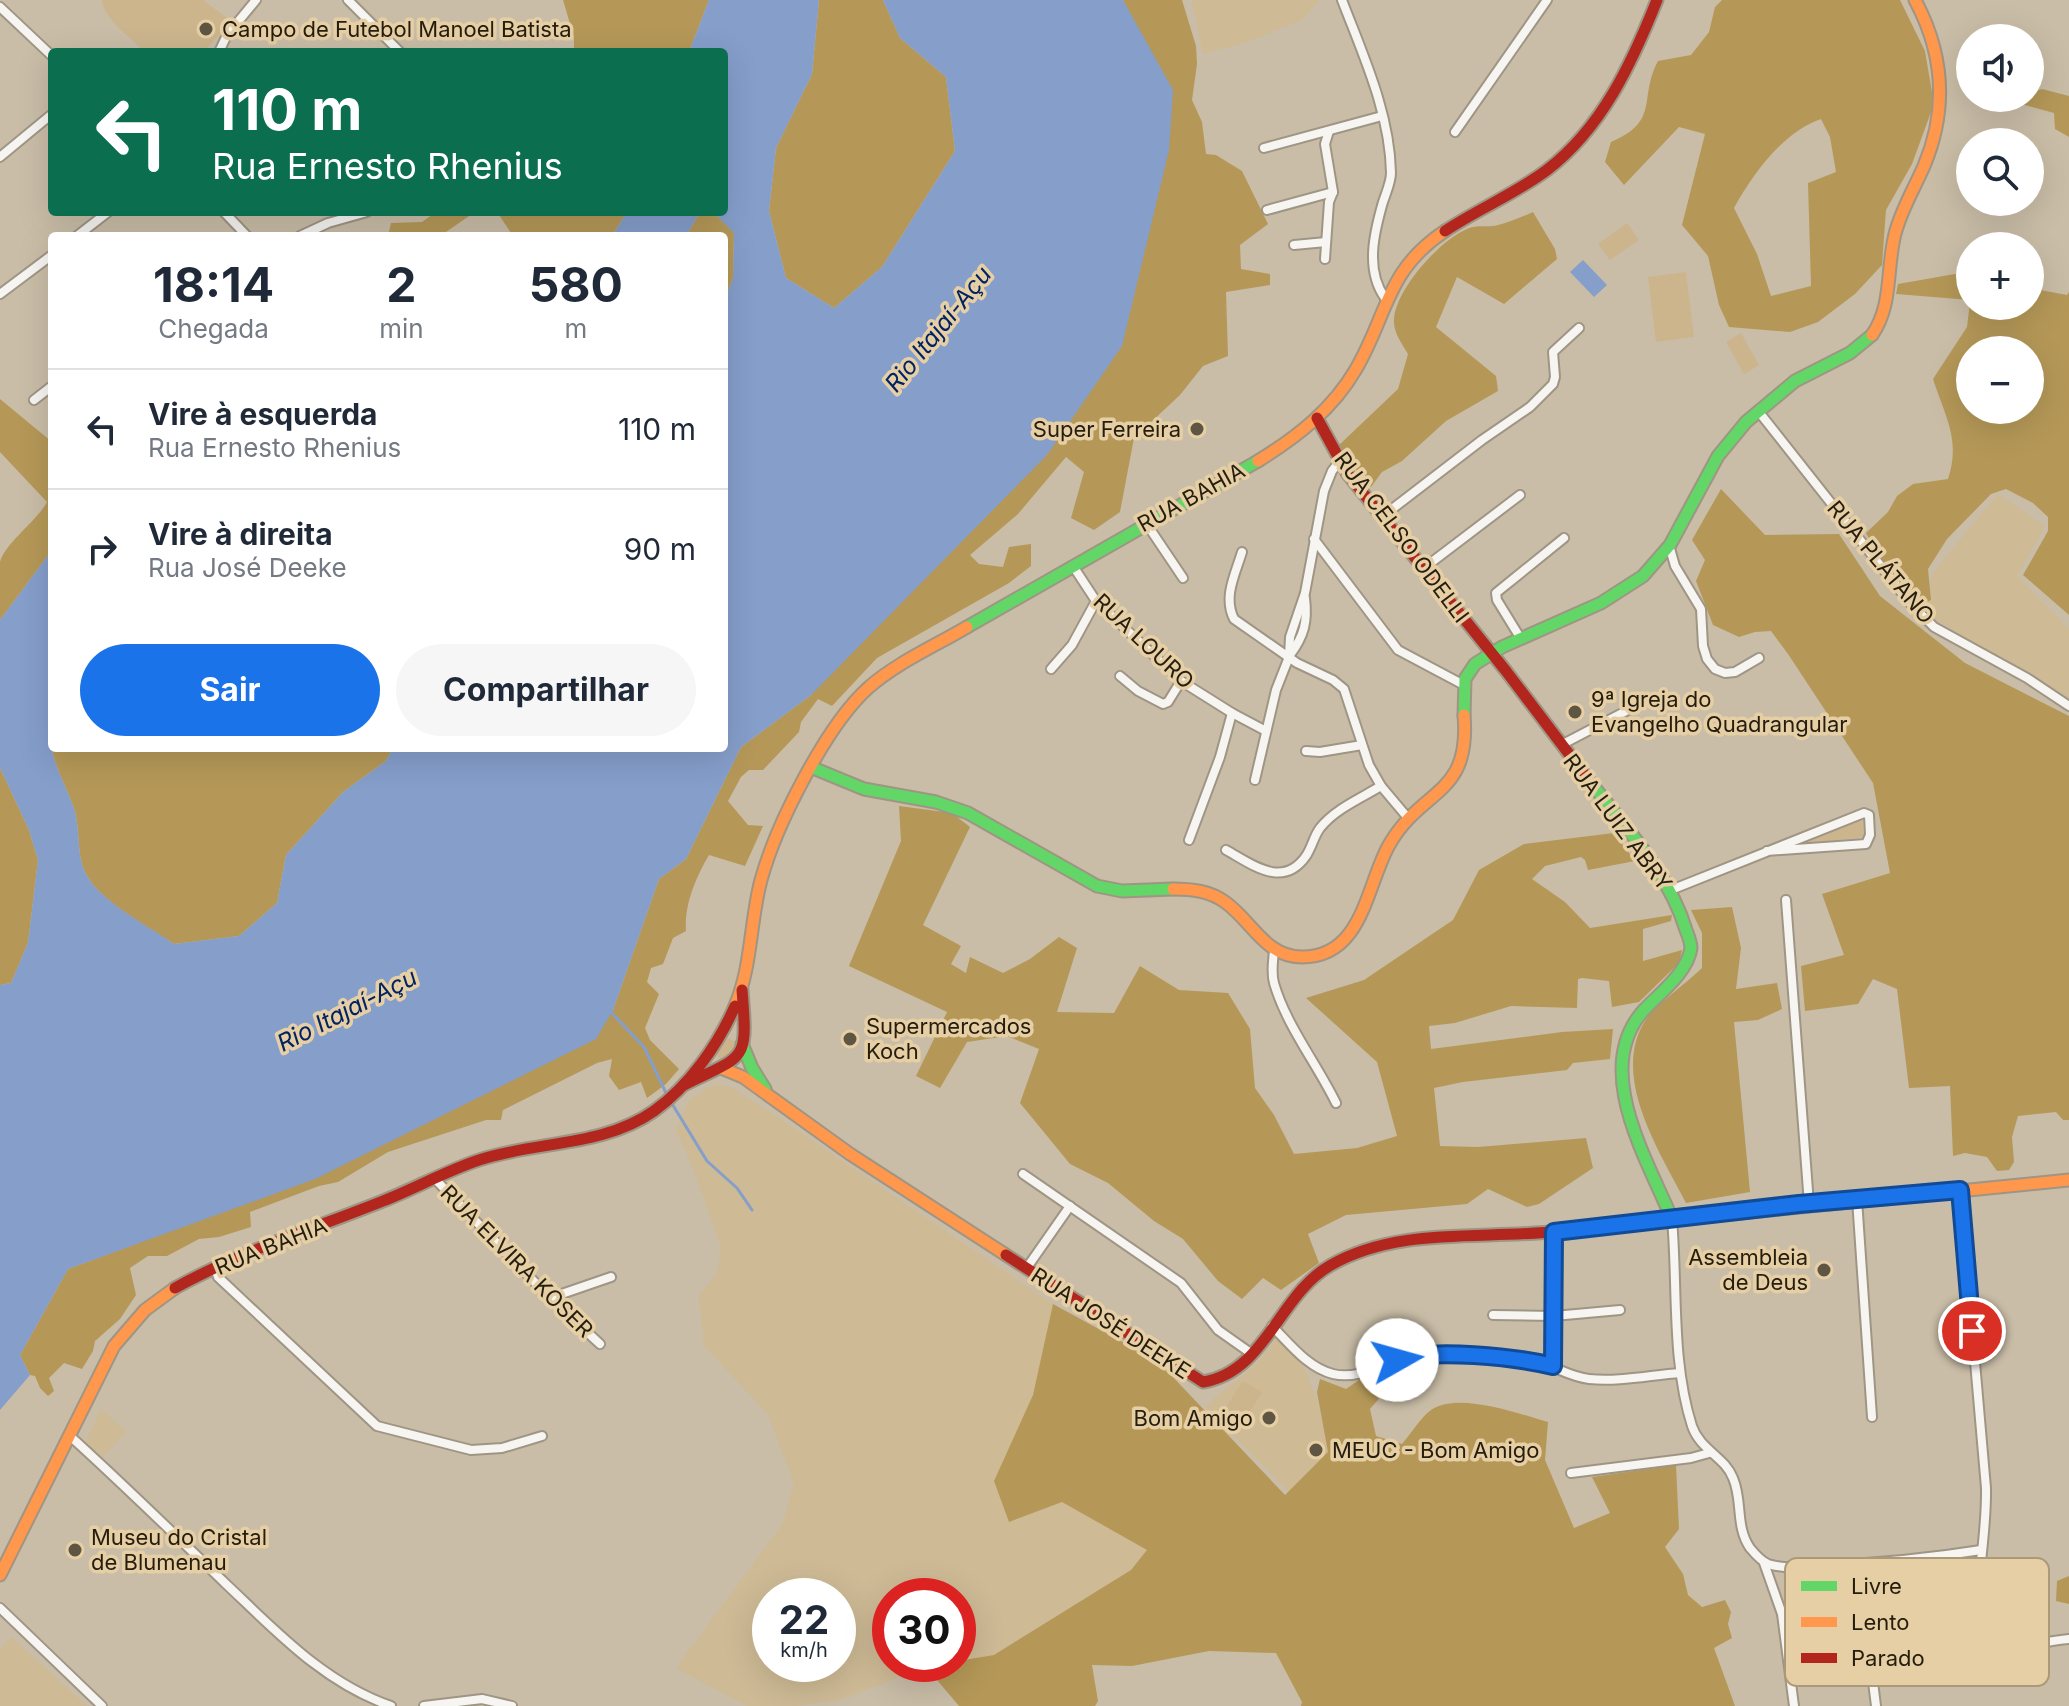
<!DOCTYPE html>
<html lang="pt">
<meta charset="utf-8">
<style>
:root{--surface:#fff;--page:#f6f6f7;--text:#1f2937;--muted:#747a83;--line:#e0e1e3;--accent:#1a73e8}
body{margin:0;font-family:Inter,sans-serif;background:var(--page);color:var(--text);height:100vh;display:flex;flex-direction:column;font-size:30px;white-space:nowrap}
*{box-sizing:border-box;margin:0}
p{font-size:26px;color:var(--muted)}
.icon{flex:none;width:44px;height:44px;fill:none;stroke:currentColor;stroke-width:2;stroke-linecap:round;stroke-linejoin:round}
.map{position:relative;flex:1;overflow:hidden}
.side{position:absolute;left:48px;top:232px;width:680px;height:520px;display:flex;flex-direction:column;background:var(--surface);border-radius:8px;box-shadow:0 8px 32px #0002}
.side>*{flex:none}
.hud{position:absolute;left:48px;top:48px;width:680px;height:168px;border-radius:8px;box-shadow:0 8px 32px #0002;background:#0b6e4f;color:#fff;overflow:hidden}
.tools{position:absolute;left:1956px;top:24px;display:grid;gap:16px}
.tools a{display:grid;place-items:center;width:88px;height:88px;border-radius:50%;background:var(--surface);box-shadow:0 8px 32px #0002;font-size:40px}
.speed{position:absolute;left:752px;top:1578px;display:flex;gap:16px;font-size:40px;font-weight:700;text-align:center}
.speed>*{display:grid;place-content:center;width:104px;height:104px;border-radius:50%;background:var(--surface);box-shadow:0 8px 32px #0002;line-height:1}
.speed small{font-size:20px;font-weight:400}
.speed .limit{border:12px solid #d22;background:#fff;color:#111}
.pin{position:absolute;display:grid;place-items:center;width:68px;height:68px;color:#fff;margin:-34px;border:4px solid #fff;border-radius:50%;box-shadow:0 2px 8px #0007}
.me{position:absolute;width:88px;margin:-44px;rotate:83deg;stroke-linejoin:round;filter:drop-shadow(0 0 6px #0008)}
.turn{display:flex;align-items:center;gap:28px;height:168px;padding:0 32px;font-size:36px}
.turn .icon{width:104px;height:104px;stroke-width:2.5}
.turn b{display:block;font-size:56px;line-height:68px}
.eta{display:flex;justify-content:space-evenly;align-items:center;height:136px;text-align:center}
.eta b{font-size:48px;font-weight:700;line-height:56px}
.cta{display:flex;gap:16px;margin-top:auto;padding:16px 32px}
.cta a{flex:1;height:92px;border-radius:48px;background:var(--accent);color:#fff;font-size:32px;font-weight:700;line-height:92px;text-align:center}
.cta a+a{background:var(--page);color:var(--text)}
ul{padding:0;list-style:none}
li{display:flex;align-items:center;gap:24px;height:120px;padding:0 32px;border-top:2px solid var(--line)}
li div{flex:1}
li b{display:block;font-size:30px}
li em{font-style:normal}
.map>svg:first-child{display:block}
.built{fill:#ceba95;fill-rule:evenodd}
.green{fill:#ccb58d}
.forest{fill:#b59858;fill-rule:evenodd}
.water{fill:#859eca}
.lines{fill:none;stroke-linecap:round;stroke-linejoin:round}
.stream{stroke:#859eca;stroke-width:3}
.street-casing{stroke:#9f9584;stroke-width:12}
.fast-casing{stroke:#9f9584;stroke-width:15}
.slow-casing{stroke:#9f9584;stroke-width:15}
.jam-casing{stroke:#9f9584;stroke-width:15}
.street{stroke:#f7f5f2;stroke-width:8}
.fast{stroke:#63d668;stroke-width:11}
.slow{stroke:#ff974d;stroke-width:11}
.jam{stroke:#b3261e;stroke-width:11}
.route-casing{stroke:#114b97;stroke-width:20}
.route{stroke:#1a73e8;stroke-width:14}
.poi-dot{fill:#5e5543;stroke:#e6cea5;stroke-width:3}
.labels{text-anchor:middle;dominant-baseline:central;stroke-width:7;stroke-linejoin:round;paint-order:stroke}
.poi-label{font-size:22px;fill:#251d0d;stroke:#e6cea5;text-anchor:start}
.street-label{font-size:22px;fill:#251d0d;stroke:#e6cea5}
.water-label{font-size:24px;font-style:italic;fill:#012362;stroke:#e6cea5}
.key{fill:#e6cea5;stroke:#ac9977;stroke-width:2}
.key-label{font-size:22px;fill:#251d0d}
</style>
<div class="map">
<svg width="2069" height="1706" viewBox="0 0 2069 1706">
<rect width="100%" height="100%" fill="#c9bda7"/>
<!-- built -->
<g class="built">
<polygon points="1192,0 1319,0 1302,20 1247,42 1203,54"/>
<polygon points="1998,494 2045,526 2017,576 2069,629 2069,698 1925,614 1932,574"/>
<path d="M714,1085L730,1087L770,1112L1053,1304L1033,1395L994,1482L1062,1501L1148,1550L1131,1570L994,1655L958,1661V1596H890V1664H942L926,1667L839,1700L795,1706H747L676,1668L783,1523L794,1482L767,1413L704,1346L699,1295L717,1273L721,1247L693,1169L676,1129L690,1099ZM770,1596H838V1664H770Z"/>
<polygon points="1277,1338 1303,1365 1318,1403 1328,1452 1289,1492 1205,1406 1256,1364"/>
<polygon points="101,1409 126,1432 103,1457 86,1442"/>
<polygon points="11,1637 87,1706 0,1706 0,1649"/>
</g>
<!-- green -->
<g class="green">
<path d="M102,0H203L231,21L204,52H145C131,37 105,21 102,0Z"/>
<polygon points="1627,223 1639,240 1610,260 1598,244"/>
<polygon points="1686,272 1694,337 1656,342 1648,277"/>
<polygon points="1741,333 1759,365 1744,374 1726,342"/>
<polygon points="1862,820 1864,837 1796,844"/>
<path d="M729,1038L735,1042L736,1048L730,1056L721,1060L716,1054C717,1046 721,1040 729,1038Z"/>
<polygon points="1243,1381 1262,1392 1244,1421 1225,1409"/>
</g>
<!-- forest -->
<g class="forest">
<polygon points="563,0 709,0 689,52 574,52 574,37"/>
<polygon points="819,0 883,0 900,38 946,77 955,151 882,267 834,308 786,278 769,211 776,148 812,74"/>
<path d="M1123,0H1182L1196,46L1197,64L1192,100L1202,122L1206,154L1216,155L1242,171L1268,224L1240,245L1241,269L1270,274V285L1226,292L1228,356L1203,366L1180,395L1134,438L1120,512L1094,530L1071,518L1084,472L1066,457L1018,514L970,555L979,564L1003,567L1009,547L1031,544V566L1009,583L877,658L832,706L818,699L801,722L799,732L763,770H749L741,777L728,801L748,825L763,826L745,866L709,855C696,877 684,905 686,931L673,938L663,964L651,968L647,982L659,994L645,1028L650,1040L679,1069L666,1084L647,1098L641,1082L619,1090L609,1076L612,1059L597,1063L503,1110L501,1120H486L388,1152L338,1182L319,1186L250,1212L251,1227L219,1237L199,1239L167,1256H148L130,1268L136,1295L120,1319L95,1341L93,1351L82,1369L64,1363L49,1378L54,1391L48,1396L40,1388L35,1376L30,1375L20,1355L68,1269L146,1240L613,1010L659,879L686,859L741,747L811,695L1128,12Z"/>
<path d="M1722,0H1900L1925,51L1934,104L1912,164L1886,210L1882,265L1855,294L1818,322L1790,332L1729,327L1719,305L1708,256L1682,225L1705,134L1679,127L1624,185L1605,162L1611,142C1661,121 1638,98 1658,61L1691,55L1709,32L1715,7ZM1821,119L1830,137L1836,172L1808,183L1811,286L1771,296L1757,254L1734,208C1753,174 1783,132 1821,119Z"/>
<polygon points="2042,89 2069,96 2069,137 2055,129 2054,113 2021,104 2019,98 2030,98 2030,93"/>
<polygon points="436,212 475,212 440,236 388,236 391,223 422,222"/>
<polygon points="497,212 627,212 612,236 513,236"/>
<polygon points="700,212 713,212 734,232 733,278 724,302 724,236 686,236"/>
<path d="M1533,212L1555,249L1557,259L1504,304L1457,277L1436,327L1496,376L1498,391L1446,421L1402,461L1382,472L1371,487L1337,447L1398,389L1408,354C1402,343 1393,333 1394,319C1396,289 1440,240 1467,229C1477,224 1488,228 1498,225C1510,222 1522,217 1533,212Z"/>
<polygon points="1955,274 1970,279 1970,300 1896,294 1898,284"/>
<path d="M2030,288L2067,295L2069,292V615L2023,575L2048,531V517L2033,503L2006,489L1991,494L1947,539L1928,569L1931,600L1922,604L1881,561L1866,533L1888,512L1897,496L1913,484L1948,479C1961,440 1945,416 1933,379L1967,327L1970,302V306H2030ZM1970,350H2030V410H1970Z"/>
<path d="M0,399L52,442V550L0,620C0,604 0,576 0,562C5,543 36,522 47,502L0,452Z"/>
<polygon points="1721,489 1765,535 1839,534 1880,596 1965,663 2069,716 2069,1120 2063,1120 2056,1112 2018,1116 2012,1137 2014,1162 2009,1170 1997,1171 1987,1157 1965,1153 1953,1156 1950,1086 1909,1088 1897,989 1873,979 1858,1004 1805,1011 1801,966 1844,955 1822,894 1890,873 1873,783 1788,654 1771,631 1755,632 1739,637 1713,625 1696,581 1705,560 1692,540"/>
<path d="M52,727V748H393L386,761L343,792L286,855L277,903L239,936L174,944C148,926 96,900 84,870C76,850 81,824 72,803C63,779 46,752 52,727Z"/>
<polygon points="0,768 29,830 38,860 28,943 11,983 0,985"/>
<polygon points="899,806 952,813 970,827 923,925 961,946 951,964 966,973 970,957 1003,973 1030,959 1059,937 1077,948 1057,1012 1114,1013 1140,966 1179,990 1228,993 1250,1029 1255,1088 1274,1115 1294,1154 1357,1148 1397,1136 1377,1062 1306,998 1364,980 1453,920 1479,870 1524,844 1614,833 1635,861 1588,870 1585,860 1581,857 1545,866 1532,879 1565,902 1590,928 1672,915 1671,921 1643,929 1643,961 1682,950 1679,963 1639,1002 1612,1007 1609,981 1582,978 1578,979 1577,1008 1511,1006 1455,1023 1429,1026 1431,1049 1562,1032 1613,1029 1610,1059 1573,1063 1567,1070 1463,1082 1434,1088 1440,1146 1478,1147 1586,1138 1593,1168 1539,1204 1527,1207 1488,1189 1467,1204 1346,1215 1308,1234 1319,1263 1281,1290 1263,1278 1242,1299 1218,1281 1183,1239 1154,1221 1108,1183 1070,1164 1020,1103 1039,1049 1007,1036 967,1042 940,1088 916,1076 947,1012 849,966 901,841"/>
<path d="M1732,907L1741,948L1736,989L1777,983L1782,1009L1758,1020L1734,1022L1750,1192L1686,1203C1660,1152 1608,1074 1647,1018C1656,1005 1689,981 1702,968V933L1691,910Z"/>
<path d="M1053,1304L1139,1351L1170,1374L1285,1495L1328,1452L1317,1392L1320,1379L1346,1389L1365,1376L1401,1373L1370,1409L1376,1436L1402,1444C1411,1434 1420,1418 1431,1410C1457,1391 1520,1414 1548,1422L1545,1460L1574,1528L1610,1513L1592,1477L1676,1465L1679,1529L1665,1547L1683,1574L1688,1595L1702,1607L1725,1600L1731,1612L1728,1624L1732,1638L1714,1648L1735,1706H1301L1302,1702L1276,1653L1209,1651L1132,1666L1092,1665L1098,1701L1095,1706H959L926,1667L958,1664V1661L994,1655L1131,1570L1147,1550L1062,1502L1009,1522L994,1481L1033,1395Z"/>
<polygon points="2069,1576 2069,1604 2056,1601 2057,1581"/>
</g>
<!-- water -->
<g class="water">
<path d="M709,0H819L812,74L776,148L769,211L786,278L834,308L882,267L955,151L946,77L900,38L883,0H1123L1173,90L1169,150L1122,346L1047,455L811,695L741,747L686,859L659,879L613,1010L596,1039L315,1179L68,1269L20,1355L30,1375L0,1410V985L11,983L28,943L38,860L29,830L0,768V620L52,550V727C46,752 63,779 72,803C81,824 76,850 84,870C96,900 149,926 174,944L239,936L277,903L286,855L343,792L386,761L393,748H724V302L733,278L734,233L713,212H724V52H689Z"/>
<polygon points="627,212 700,212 686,236 612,236"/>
<polygon points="1583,260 1607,285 1594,297 1570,272"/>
</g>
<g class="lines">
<!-- stream -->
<g class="stream">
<polyline points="609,1010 644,1047 667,1095"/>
<polyline points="671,1102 707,1161 737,1188 752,1210"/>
</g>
<!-- street casing -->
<g class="street-casing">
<g id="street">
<polyline points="348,0 400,52"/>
<path d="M1342,0C1363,55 1390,113 1391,173C1391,182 1386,193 1383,202C1374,233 1365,270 1385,298"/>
<polyline points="0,7 52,56"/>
<polyline points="219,52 227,35 256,0"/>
<polyline points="1455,132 1547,0"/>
<polyline points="1264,148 1382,116"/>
<polyline points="0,157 52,114"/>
<polyline points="1267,210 1333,192"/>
<polyline points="224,212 247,236"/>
<polyline points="77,236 108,212"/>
<polyline points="300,236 328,223 367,212"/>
<polyline points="1294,245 1326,242"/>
<polyline points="1325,259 1329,202 1333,192 1325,144 1329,131"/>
<polyline points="0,294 52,255"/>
<polyline points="34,400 52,386"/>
<polyline points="1759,412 1910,603 1934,627 2027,678 2069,706"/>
<polyline points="1383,516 1482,440 1530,407 1553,384 1555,377 1553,352 1579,328"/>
<polyline points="1146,523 1183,578"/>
<polyline points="1314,539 1398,650 1462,684"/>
<polyline points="1669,545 1675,566 1701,609 1703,646 1707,659 1715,669 1725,673 1735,672 1759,658"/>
<path d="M1242,552C1235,575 1223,597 1234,619L1297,663L1333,680L1344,689L1369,765L1381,786L1408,818"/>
<polyline points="1073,566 1096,601 1181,681 1232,713 1266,731"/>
<polyline points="1424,568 1520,495"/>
<polyline points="1521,639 1497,600 1496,593 1564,538"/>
<path d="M1290,655C1304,636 1308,622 1305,598"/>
<polyline points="1051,669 1072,645 1096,601"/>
<polyline points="1120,676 1138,691 1163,704 1168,702 1181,681"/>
<polyline points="1561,745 1651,698"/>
<polyline points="1306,751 1320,752 1362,745"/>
<polyline points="1255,780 1276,690 1289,657 1290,637 1305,593 1324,491 1332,471 1339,462"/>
<polyline points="1189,840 1220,757 1232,713"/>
<path d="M1226,850C1253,865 1283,889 1306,856C1312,847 1314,836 1320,828C1335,809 1361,798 1381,786"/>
<polyline points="1671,890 1864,813 1869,815 1870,835 1866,844 1767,851"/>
<polyline points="1786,900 1809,1204"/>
<path d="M1274,951C1273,962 1271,972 1274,983C1286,1025 1317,1064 1336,1103"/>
<polyline points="1023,1174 1181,1283 1218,1330 1252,1354"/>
<polyline points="434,1178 550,1298 600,1344"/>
<path d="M1960,1190L1986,1488C1987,1542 1973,1594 1976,1648"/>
<polyline points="1857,1199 1872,1417"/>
<path d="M1672,1219C1678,1287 1671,1360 1692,1426C1700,1450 1725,1457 1733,1478C1743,1501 1735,1526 1750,1548C1755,1554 1761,1561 1768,1564C1787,1570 1809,1566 1829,1565C1879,1563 1931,1558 1981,1550"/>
<polyline points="215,1268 218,1277 377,1426 471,1450 502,1448 542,1436"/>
<polyline points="1026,1269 1070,1206"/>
<polyline points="550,1298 611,1277"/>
<polyline points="1493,1315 1554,1316 1620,1310"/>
<path d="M1272,1326C1290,1344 1308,1368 1333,1374C1362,1381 1388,1359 1415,1355C1446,1352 1507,1356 1537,1362C1555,1366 1570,1377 1589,1379C1619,1382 1651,1375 1680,1373"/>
<polyline points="1553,1366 1554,1232"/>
<path d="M70,1436C123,1484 174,1534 226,1584C276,1631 324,1683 391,1706"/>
<polyline points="1571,1473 1691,1458 1709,1453"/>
<polyline points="1764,1563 1782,1614 1794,1706"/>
<polyline points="0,1608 102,1706"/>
<polyline points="424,1706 482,1699 512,1706"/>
<path d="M1876,1706L1873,1682L1875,1662C1910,1634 1954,1650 1995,1649C2020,1649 2044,1641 2069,1639"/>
</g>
</g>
<!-- fast casing -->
<g class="fast-casing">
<g id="fast">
<polyline points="967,627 1258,461"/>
<polyline points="1464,715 1465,679 1475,664 1502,647 1601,603 1643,576 1670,545 1718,456 1746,422 1795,381 1850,353 1872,335"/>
<polyline points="813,768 864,789 936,802 968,813 1097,886 1122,891 1173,889"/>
<path d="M1588,779C1624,826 1669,873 1686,930C1688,935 1691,943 1691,948C1688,972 1659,994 1644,1010C1591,1068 1647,1159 1672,1219"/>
<polyline points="742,1044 752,1068 765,1089"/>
</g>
</g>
<!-- slow casing -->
<g class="slow-casing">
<g id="slow">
<path d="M1872,335C1893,305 1886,269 1895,234C1901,210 1914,189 1924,166C1948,109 1944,54 1915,0"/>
<path d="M1258,461C1297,437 1333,409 1356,369C1388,314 1386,270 1445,231"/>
<path d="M1173,889C1192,889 1210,891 1225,902C1252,921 1265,957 1302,957C1363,957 1366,886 1389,845C1422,787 1471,797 1464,715"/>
<path d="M735,1006C752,966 750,921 761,880C776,825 826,726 868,688C896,663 935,646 967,627"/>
<polyline points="721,1068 743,1077 850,1154 1006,1255"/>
<polyline points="1560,1231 2069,1180"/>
<polyline points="0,1575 114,1346 145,1310 175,1288"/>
</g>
</g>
<!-- jam casing -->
<g class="jam-casing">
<g id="jam">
<path d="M1445,231C1478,209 1515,194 1547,170C1602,128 1632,63 1657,0"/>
<polyline points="1317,418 1347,473 1506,671 1588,779"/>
<path d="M684,1085C746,1054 748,1064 742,990"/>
<path d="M1006,1255L1203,1382C1266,1372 1279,1294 1331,1265C1399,1226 1484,1240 1560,1231"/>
<path d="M175,1288C242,1251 313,1229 383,1201C416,1188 446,1171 479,1160C536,1141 603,1147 654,1111C689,1086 718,1045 735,1006"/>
</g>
</g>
<!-- street -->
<use href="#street" class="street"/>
<!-- fast -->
<use href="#fast" class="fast"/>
<!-- slow -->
<use href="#slow" class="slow"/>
<!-- jam -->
<use href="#jam" class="jam"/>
</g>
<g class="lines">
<!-- route casing -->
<g class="route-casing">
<path id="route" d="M1397,1360C1433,1348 1515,1357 1553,1366L1554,1232L1799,1204L1960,1190L1972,1331"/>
</g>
<!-- route -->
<use href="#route" class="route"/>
</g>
<!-- markers -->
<g class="poi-dot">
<circle cx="206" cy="29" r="8"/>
<circle cx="1197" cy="429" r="8"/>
<circle cx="1575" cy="712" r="8"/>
<circle cx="850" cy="1039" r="8"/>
<circle cx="1824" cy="1270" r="8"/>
<circle cx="1269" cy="1418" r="8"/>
<circle cx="1316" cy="1450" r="8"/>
<circle cx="75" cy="1550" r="8"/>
</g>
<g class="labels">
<!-- poi labels -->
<g class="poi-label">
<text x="222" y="29">Campo de Futebol Manoel Batista</text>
<text x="1181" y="429" text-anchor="end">Super Ferreira</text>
<text x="1591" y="699">9ª Igreja do<tspan x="1591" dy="25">Evangelho Quadrangular</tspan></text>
<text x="866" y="1026">Supermercados<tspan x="866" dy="25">Koch</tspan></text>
<text x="1808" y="1257" text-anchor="end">Assembleia<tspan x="1808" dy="25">de Deus</tspan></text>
<text x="1253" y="1418" text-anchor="end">Bom Amigo</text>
<text x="1332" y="1450">MEUC - Bom Amigo</text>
<text x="91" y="1537">Museu do Cristal<tspan x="91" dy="25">de Blumenau</tspan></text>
</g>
<!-- street labels -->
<g class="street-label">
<text transform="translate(1191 497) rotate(-29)">RUA BAHIA</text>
<text transform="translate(1402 537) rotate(53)">RUA CELSO ODELLI</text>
<text transform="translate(1881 562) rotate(50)">RUA PLÁTANO</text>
<text transform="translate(1144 641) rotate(43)">RUA LOURO</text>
<text transform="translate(1618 822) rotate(53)">RUA LUIZ ABRY</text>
<text transform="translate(271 1246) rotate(-22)">RUA BAHIA</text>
<text transform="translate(517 1261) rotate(45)">RUA ELVIRA KOSER</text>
<text transform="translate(1111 1323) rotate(33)">RUA JOSÉ DEEKE</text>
</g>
<!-- water labels -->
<g class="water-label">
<text transform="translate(938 329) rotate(-51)">Rio Itajaí-Açu</text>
<text transform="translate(347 1010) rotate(-27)">Rio Itajaí-Açu</text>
</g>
</g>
<!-- legend -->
<rect x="1785" y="1558" width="264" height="128" rx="12" class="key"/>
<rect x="1801" y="1581" width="36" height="10" fill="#63d668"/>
<rect x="1801" y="1617" width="36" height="10" fill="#ff974d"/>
<rect x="1801" y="1653" width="36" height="10" fill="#b3261e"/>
<g class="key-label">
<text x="1851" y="1594">Livre</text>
<text x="1851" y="1630">Lento</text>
<text x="1851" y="1666">Parado</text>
</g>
</svg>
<div class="tools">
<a><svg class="icon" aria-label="sound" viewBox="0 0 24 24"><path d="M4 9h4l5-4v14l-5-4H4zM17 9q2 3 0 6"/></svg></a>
<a><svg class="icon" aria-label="search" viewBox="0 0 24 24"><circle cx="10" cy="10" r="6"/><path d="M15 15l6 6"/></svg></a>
<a>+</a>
<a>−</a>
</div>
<div class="speed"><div>22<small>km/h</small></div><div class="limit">30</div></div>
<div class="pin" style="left:1972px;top:1331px;background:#d93025"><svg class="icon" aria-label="arrive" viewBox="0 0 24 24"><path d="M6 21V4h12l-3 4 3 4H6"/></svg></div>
<svg class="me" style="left:1397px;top:1360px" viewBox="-20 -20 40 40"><circle r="19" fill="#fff"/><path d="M0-13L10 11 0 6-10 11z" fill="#1a73e8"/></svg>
<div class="hud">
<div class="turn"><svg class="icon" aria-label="left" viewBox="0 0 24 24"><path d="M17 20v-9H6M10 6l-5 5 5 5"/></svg><div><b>110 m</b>Rua Ernesto Rhenius</div></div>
</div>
<section class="side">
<div class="eta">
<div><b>18:14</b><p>Chegada</p></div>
<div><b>2</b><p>min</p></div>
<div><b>580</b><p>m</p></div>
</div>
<ul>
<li><svg class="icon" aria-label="left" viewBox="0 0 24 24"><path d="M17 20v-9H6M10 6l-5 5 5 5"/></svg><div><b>Vire à esquerda</b><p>Rua Ernesto Rhenius</p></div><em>110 m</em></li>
<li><svg class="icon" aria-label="right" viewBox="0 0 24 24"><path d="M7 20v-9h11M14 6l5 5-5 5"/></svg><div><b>Vire à direita</b><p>Rua José Deeke</p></div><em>90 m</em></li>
</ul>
<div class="cta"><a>Sair</a><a>Compartilhar</a></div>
</section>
</div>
